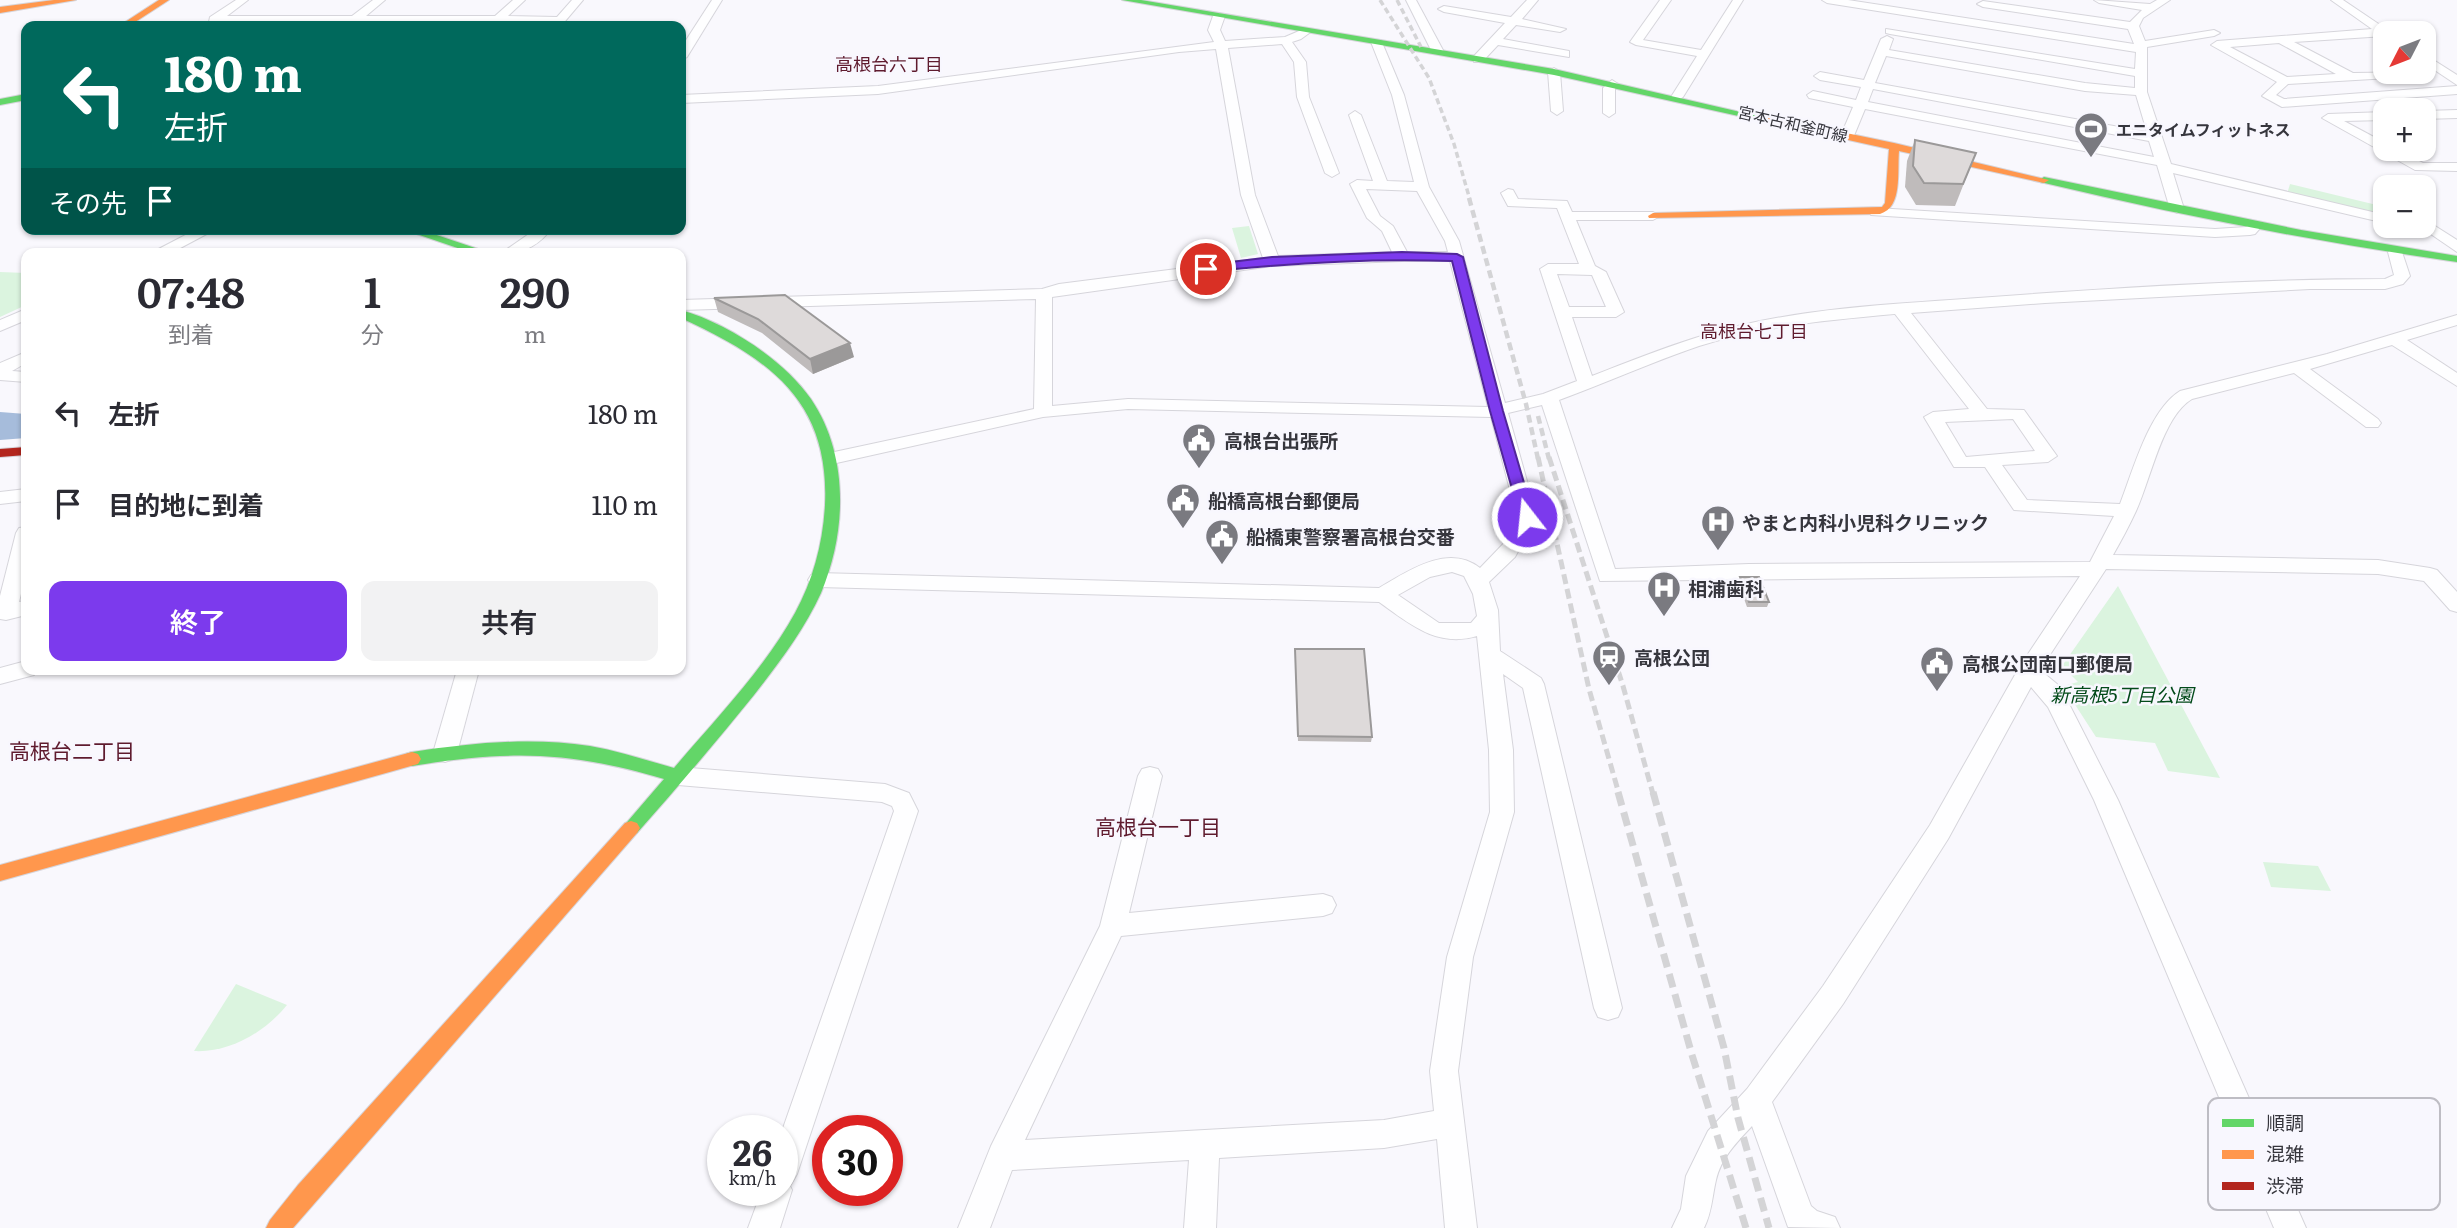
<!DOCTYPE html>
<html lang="ja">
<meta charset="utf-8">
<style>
:root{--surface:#fff;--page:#f2f2f3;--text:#2b2b33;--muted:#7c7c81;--accent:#7c3aed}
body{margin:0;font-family:Literata,"Noto Sans JP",serif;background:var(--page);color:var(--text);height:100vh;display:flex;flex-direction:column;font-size:26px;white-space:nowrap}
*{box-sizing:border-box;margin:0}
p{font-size:23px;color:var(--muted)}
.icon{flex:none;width:38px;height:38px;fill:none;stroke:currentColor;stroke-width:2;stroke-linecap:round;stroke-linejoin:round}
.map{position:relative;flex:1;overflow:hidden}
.panel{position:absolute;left:21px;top:248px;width:665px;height:427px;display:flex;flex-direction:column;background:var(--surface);border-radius:14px;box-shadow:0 2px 5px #0004}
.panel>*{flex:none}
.hud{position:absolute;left:21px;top:21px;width:665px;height:214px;border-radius:14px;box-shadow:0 2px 5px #0004;background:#00695c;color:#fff;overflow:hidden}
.needle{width:46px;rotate:228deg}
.controls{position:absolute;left:2373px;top:21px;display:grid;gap:14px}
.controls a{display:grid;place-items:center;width:63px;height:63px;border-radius:14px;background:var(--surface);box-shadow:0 2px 5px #0004;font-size:35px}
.speed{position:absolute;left:707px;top:1115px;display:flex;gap:14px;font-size:35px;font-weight:700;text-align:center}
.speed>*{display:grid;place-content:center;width:91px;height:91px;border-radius:50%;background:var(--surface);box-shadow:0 2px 5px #0004;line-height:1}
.speed small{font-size:18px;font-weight:400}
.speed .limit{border:10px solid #d22;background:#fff;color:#111}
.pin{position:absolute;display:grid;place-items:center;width:60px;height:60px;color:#fff;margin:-30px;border:4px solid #fff;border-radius:50%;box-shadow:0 2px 7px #0007}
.me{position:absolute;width:77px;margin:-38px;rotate:344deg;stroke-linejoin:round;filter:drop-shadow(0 0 5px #0008)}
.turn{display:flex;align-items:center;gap:24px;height:147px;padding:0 28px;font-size:32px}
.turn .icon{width:91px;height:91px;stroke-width:2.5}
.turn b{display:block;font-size:49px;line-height:60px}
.then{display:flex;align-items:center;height:66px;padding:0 28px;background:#0003;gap:14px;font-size:26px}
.eta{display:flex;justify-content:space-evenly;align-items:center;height:119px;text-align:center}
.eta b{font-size:42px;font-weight:600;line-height:49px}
.button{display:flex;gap:14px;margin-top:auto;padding:14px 28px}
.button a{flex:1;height:80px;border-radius:14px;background:var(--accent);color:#fff;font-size:28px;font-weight:600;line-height:80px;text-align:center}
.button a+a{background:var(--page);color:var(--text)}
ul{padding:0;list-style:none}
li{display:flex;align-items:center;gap:21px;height:91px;padding:0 28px}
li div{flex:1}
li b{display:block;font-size:26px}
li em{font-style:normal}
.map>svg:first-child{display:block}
.green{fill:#dbf4df}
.water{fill:#a6bcdb}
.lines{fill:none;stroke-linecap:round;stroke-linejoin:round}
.street-casing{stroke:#d6d5db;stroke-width:2}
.fast-casing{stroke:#d6d5db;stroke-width:2}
.slow-casing{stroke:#d6d5db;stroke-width:2}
.jam-casing{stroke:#d6d5db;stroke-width:2}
.street{fill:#fefeff;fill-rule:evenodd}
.fast{fill:#63d668;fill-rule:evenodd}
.slow{fill:#ff974d;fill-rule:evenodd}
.jam{fill:#b3261e;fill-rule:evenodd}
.rail-far3{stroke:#d4d4d6;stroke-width:3.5;stroke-dasharray:6 3.5;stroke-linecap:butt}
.rail-far2{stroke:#d4d4d6;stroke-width:4.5;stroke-dasharray:8 4.5;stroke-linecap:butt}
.rail-far1{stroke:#d4d4d6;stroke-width:5;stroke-dasharray:10 5;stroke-linecap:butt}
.rail{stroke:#d4d4d6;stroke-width:7;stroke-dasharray:14 7;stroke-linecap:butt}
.wall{fill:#bfbbbb}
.shaded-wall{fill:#9b9999}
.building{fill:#dedada;stroke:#9b9999;stroke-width:2}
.route{fill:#7c3aed;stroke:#51269a;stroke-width:2}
.labels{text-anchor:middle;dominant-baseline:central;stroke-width:5;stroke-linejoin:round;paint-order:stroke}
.far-street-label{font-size:16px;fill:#36363d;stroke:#f8f7fe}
.far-poi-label{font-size:16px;font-weight:bold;fill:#36363d;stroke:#f8f7fe;text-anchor:start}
.far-neighbourhood-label{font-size:18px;fill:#5f1b2e;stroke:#f8f7fe}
.poi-label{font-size:19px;font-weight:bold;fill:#36363d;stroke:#f8f7fe;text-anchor:start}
.park-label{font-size:19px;font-style:italic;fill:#024a19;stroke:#f8f7fe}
.neighbourhood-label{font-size:21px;fill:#5f1b2e;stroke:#f8f7fe}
.key{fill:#f8f7fe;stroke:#bebdc4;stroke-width:2}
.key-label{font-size:19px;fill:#36363d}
</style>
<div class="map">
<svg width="2457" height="1228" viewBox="0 0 2457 1228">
<rect width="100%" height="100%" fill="#f9f8fd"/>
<!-- green -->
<g class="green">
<polygon points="2290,184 2385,207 2385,217 2287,194"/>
<polygon points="1249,226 1258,254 1241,258 1232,228"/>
<polygon points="0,272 26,273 26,305 0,317"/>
<polygon points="2118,586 2220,778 2168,771 2155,743 2096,737 2063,686 2078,682 2062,666"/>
<polygon points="2263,862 2318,866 2331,891 2271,887"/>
<path d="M236,984L287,1005C265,1032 230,1053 194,1051Z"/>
</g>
<!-- water -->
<polygon class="water" points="0,412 26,414 26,438 0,440"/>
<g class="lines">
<!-- street casing -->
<g class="street-casing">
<g id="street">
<polygon points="236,0 248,0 227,16 352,16 373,0 385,0 366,16 495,16 513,0 525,0 508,16 557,17 572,0 583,0 561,26 549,26 551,23 501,23 497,26 487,26 488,23 357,23 351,25 346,23 209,22 210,17"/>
<polygon points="712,0 722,0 687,57 681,61 681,48"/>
<polygon points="1406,0 1416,0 1444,52 1442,55 1432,52"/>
<polygon points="1527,0 1538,0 1522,19 1566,29 1560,32 1516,25 1503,39 1569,51 1569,57 1498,45 1482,62 1474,62 1474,56 1505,23 1444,12 1438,9 1444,6 1511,17"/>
<polygon points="1660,0 1671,0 1643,40 1701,50 1733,0 1743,0 1683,97 1677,101 1671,97 1697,56 1636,45 1630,42"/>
<path d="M1822,0H1848L2134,44L2128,29L1983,7L1977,4L1983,1L2130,22L2142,10L2099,3L2094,0L2150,4L2157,0H2170L2143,18L2139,26L2145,41L2214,30L2220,33L2214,36L2147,47V92L2171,164L2385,215V223L2173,173L2184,209L2177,213L2170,209L2157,165L1865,109L1853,138H1843L1841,135L1853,107L1809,98L1807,95L1813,91L1856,100L1861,87L1820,80L1814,76L1820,72L1864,80L1881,39L1887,36L1893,39L1889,50L2085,83L2135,88V76L1890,34L1886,33V29L2135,69L2136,52L1827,3ZM1886,56L2085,91L2136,95L2147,132L1875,83ZM1873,89L2149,141L2154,157L1868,102Z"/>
<path d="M2331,0H2343L2392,33H2385V36L2294,42L2353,73L2424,72V69L2429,72L2423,76L2288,84L2276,95L2284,99L2457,86V94L2282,107L2262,96L2277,82L2211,45L2217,41L2372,29ZM2279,43L2336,74L2287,77L2230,47Z"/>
<path d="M1219,13L1225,16L1220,30L1225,41L1285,37L1306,28L1312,31L1301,39L1292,42L1306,62L1309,97L1339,173L1332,177L1325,173L1297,97L1294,62L1282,44L1228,48L1255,195L1278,256L1392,252L1382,231L1367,218L1350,184L1357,180L1373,181L1349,115L1355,111L1361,115L1387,181L1414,182L1392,95L1371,42L1381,40L1404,95L1429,187L1459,241L1505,403L1543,394L1577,381L1540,269L1548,264H1579L1557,208L1508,206L1501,193L1508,189L1513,190L1518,199L1567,201L1572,212H1653L1660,216L1653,220H1576L1595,266L1606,272L1624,312L1616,317H1572L1592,376C1641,357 1690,337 1742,325C1819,307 1899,304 1978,298C2113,288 2249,279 2385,279L2394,275L2388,252L2396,247L2401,249L2410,276L2403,284L2385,289H2310L2045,303L1911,313L1987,409L2024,410L2057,456L2048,462L2002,465L2027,500L2120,504C2133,471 2149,410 2180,391L2327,354L2457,315V325L2407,340L2457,373V386L2392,345L2310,369L2378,419L2381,423L2378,427H2366L2294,373L2192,399C2162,417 2151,479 2136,511C2129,526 2121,541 2113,555L2378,560L2430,568L2437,570L2457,592V612L2450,610L2424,581L2378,574L2106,569L2040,670L2057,684L2066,698L2118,800L2306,1228H2274L2094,800L2048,707L2031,687L1948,839L1843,1004L1772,1102L1811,1206L1817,1211L1835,1217L1840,1228L1788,1227L1752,1126C1737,1142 1721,1158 1716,1180C1712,1197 1712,1212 1704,1228H1672L1681,1209L1686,1176L1708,1131L1747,1089L1823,986L1930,825L2020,666L2080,576L1600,581L1542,405L1508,413L1537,517L1515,557L1489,582L1498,610L1500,651L1541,678L1544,684L1622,1008L1618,1017L1608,1020L1598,1017L1594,1008L1523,688L1503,674L1513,750L1514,812L1473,957L1458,1071L1477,1228H1445L1437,1139L1384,1148L1219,1158L1216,1228H1184L1189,1160L1012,1170L990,1228H958L991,1146L1100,926L1138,776L1142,769L1150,767L1158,769L1162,776L1129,913L1323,894L1332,897L1336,905L1332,913L1323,916L1121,936L1025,1140L1384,1120L1434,1111L1430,1071L1447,957L1490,812L1489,750L1477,636C1437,648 1410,624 1379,602L818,587L811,585L808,580L811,575L818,573L1379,588C1408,571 1448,543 1480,568L1506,541L1517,517L1491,417L1128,409L1043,417L832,464L823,458L825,454L1034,409L1036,299L681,310V300L1042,289L1059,284L1263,258L1241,195L1216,49L1179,52L878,94L681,103V95L878,86L1214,42L1208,30L1213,16ZM1366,189L1417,191L1445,241L1448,252H1407L1393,226L1380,216ZM1402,261H1450L1488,407L1128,399L1052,406V297L1272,266ZM1557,274L1592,275L1606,307H1569ZM1895,314L1969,409L1933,412L1924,417L1954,467H1985L2014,510L2114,516L2090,562L1749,564L1615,569L1559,400C1605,383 1652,362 1699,346C1762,326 1829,320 1895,314ZM2013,419L2035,451L1966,457L1945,422ZM1452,572L1464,576L1473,594L1477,616L1471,623H1439L1398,595L1430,577Z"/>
<polygon points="2424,54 2457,75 2457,85 2424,63"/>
<polygon points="1554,68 1560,72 1563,111 1557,115 1551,111 1548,72"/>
<polygon points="1612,80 1618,84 1615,88 1615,113 1609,117 1603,113 1603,88"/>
<polygon points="2457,110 2457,118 2424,119 2424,111"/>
<polygon points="2385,112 2385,120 2344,121 2385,143 2385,149 2396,149 2423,163 2457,163 2457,171 2415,170 2322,118 2328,114"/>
<polygon points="1876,208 2215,229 2246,227 2255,222 2262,226 2255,234 2250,235 2215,237 1871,215 1869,212"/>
<polygon points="2424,219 2457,240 2457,252 2419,226 2424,226"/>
<polygon points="197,229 216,229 169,254 149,254"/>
<path d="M536,229H551C538,247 521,254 500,254Z"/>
<polygon points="26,309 26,320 0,331 0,320"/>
<polygon points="26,352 26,363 12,371 26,372 26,382 0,380 0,363"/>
<polygon points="26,489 26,501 0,504 0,492"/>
<polygon points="26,527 26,573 19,602 26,601 26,615 6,620 0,619 0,596 16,533 19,528"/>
<polygon points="26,661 26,670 36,670 34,675 0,684 0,668"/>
<polygon points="457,670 479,670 457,753 453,759 445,762 437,759 433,753"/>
<polygon points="678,767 885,784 909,793 918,811 797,1174 790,1186 792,1190 780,1228 748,1228 762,1190 782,1190 782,1131 894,811 892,806 882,802 678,785 670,783 666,776 670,769"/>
</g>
</g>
<!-- fast casing -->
<g class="fast-casing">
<g id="fast">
<polygon points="1122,0 1141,0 1554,69 1775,120 1770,123 1554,75"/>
<polygon points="26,94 26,100 0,105 0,99"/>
<path d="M2044,177L2301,230L2457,256V262C2317,242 2178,215 2040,182L2039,180Z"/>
<polygon points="402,229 419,229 493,254 475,254"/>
<path d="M681,310C727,323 784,360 811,399C849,455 847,531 821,593C804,630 779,663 754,695C716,742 677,788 637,833L631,835L625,833L622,828L664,779C570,751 508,750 412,766L406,764L403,759L406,754L412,752C471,743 530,737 590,746C618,751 646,760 674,768C715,720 765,668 795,613C813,580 823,543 825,505C830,400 768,358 681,318Z"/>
</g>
</g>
<!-- slow casing -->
<g class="slow-casing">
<g id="slow">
<polygon points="54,0 76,0 0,13 0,7"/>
<polygon points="159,0 169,0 129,26 119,26"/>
<path d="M1770,117L1894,143L2049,180L2044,183L1899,151C1897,172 1903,207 1880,214L1649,218L1648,216L1653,213L1882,207L1885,203L1889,149L1767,122L1765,120Z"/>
<polygon points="412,752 418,754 421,759 418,764 0,881 0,865"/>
<polygon points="631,821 637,823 640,828 637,833 293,1228 266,1228 270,1220 298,1185 625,823"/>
</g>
</g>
<!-- jam casing -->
<g class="jam-casing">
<polygon id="jam" points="26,447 26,455 0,457 0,449"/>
</g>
<!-- street -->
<use href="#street" class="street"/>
<!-- fast -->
<use href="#fast" class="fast"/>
<!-- slow -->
<use href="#slow" class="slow"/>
<!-- jam -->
<use href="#jam" class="jam"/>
<!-- rail-far3 -->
<g class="rail-far3">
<polyline points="1380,0 1429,78 1454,144 1470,200"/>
<polyline points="1397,0 1421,47"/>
</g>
<!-- rail-far2 -->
<g class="rail-far2">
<polyline points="1469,198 1526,404 1538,459"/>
<polyline points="1538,416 1549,459"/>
</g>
<!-- rail-far1 -->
<g class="rail-far1">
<polyline points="1538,457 1589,689 1619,794"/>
<polyline points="1549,457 1623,686 1653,794"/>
</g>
<!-- rail -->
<g class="rail">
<polyline points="1618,792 1692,1055 1746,1228"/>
<polyline points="1653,792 1724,1048 1738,1118 1769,1228"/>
</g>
</g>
<!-- wall -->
<g class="wall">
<polygon points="1915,140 1976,153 1955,206 1916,205 1905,187 1907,161"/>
<polygon points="714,298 854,357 813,374 762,333 718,312"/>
<polygon points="1740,577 1769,602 1767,607 1747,607 1738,582"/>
<polygon points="1295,654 1372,737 1371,742 1298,741"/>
</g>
<!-- shaded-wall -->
<polygon class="shaded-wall" points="850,343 854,357 813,374 810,359"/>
<!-- building -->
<g class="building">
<polygon points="1915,140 1976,153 1963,184 1924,183 1913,166"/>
<polygon points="785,295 850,343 810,359 758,319 714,298"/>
<polygon points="1740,577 1759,577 1769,602 1749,602"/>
<polygon points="1295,649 1364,649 1372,737 1298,736"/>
</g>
<!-- route -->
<path class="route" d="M1402,252L1457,254L1463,257L1503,411L1534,517L1532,520H1522L1520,517L1490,411L1452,261C1370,258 1288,263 1206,272L1200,269L1206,265L1272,257Z"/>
<!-- icons -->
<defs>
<g id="stadium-pin" transform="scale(1.75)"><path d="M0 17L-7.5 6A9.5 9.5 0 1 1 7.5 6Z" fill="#7a7a80" stroke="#f8f7fe"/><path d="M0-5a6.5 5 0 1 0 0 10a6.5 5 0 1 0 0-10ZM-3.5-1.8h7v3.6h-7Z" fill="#fff"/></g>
<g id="civic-pin" transform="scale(1.75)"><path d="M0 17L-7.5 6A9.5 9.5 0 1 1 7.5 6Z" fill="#7a7a80" stroke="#f8f7fe"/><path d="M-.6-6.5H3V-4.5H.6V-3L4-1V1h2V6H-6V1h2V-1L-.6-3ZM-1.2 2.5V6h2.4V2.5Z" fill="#fff"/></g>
<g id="hospital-pin" transform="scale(1.75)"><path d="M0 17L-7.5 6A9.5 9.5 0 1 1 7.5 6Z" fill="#7a7a80" stroke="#f8f7fe"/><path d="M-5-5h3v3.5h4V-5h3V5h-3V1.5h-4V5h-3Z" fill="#fff"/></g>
<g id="station-pin" transform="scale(1.75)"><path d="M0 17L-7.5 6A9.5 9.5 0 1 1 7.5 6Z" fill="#7a7a80" stroke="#f8f7fe"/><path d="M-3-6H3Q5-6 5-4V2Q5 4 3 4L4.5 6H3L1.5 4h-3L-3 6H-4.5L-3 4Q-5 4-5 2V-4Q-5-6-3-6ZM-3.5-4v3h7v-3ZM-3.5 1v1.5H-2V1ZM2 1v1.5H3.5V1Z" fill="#fff"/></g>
</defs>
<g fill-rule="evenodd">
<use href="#stadium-pin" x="2091" y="129"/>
<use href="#civic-pin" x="1199" y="440"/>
<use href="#civic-pin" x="1183" y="500"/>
<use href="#hospital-pin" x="1718" y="522"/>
<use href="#civic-pin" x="1222" y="536"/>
<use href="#hospital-pin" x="1664" y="588"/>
<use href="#station-pin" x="1609" y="657"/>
<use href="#civic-pin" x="1937" y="663"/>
</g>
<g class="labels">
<!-- far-street labels -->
<g class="far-street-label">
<text transform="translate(1793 123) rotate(13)">宮本古和釜町線</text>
</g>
<!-- far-poi labels -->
<g class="far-poi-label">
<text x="2116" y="129">エニタイムフィットネス</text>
</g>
<!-- far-neighbourhood labels -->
<g class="far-neighbourhood-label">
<text x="889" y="63">高根台六丁目</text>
<text x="1754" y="330">高根台七丁目</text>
</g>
<!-- poi labels -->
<g class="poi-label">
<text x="1224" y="440">高根台出張所</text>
<text x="1208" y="500">船橋高根台郵便局</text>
<text x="1742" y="522">やまと内科小児科クリニック</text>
<text x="1246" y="536">船橋東警察署高根台交番</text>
<text x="1688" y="588">相浦歯科</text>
<text x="1634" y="657">高根公団</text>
<text x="1962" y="663">高根公団南口郵便局</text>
</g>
<!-- park labels -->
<g class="park-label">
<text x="2122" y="694">新高根5丁目公園</text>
</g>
<!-- neighbourhood labels -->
<g class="neighbourhood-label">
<text x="72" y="749">高根台二丁目</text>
<text x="1158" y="825">高根台一丁目</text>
</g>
</g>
<!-- legend -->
<rect x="2208" y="1098" width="232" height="112" rx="10" class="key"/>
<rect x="2222" y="1119" width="32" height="8" fill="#63d668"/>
<rect x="2222" y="1150" width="32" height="9" fill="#ff974d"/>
<rect x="2222" y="1182" width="32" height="8" fill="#b3261e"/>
<g class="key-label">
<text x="2266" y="1130">順調</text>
<text x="2266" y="1161">混雑</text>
<text x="2266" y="1193">渋滞</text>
</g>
</svg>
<div class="controls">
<a><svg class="needle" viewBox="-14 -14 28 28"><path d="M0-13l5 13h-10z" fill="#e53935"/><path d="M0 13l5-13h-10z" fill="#7c7c81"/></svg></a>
<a>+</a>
<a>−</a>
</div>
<div class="speed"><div>26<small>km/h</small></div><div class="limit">30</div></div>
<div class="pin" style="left:1206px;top:269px;background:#d93025"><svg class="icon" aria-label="arrive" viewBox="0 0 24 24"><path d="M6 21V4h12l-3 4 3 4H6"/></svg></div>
<svg class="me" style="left:1527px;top:517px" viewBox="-20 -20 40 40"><circle r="17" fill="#7c3aed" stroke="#fff" stroke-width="3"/><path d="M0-11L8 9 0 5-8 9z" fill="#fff"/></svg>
<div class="hud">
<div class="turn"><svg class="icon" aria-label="left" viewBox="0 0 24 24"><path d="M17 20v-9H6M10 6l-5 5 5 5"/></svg><div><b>180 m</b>左折</div></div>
<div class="then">その先<svg class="icon" aria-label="arrive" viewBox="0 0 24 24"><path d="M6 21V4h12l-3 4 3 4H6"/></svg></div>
</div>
<section class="panel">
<div class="eta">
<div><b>07:48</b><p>到着</p></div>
<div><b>1</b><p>分</p></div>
<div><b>290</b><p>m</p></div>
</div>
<ul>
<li><svg class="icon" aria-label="left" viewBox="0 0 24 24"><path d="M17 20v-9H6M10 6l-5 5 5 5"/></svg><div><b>左折</b></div><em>180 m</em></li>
<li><svg class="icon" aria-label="arrive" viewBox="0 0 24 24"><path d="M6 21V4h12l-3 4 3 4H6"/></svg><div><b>目的地に到着</b></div><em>110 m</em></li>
</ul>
<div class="button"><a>終了</a><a>共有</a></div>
</section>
</div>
